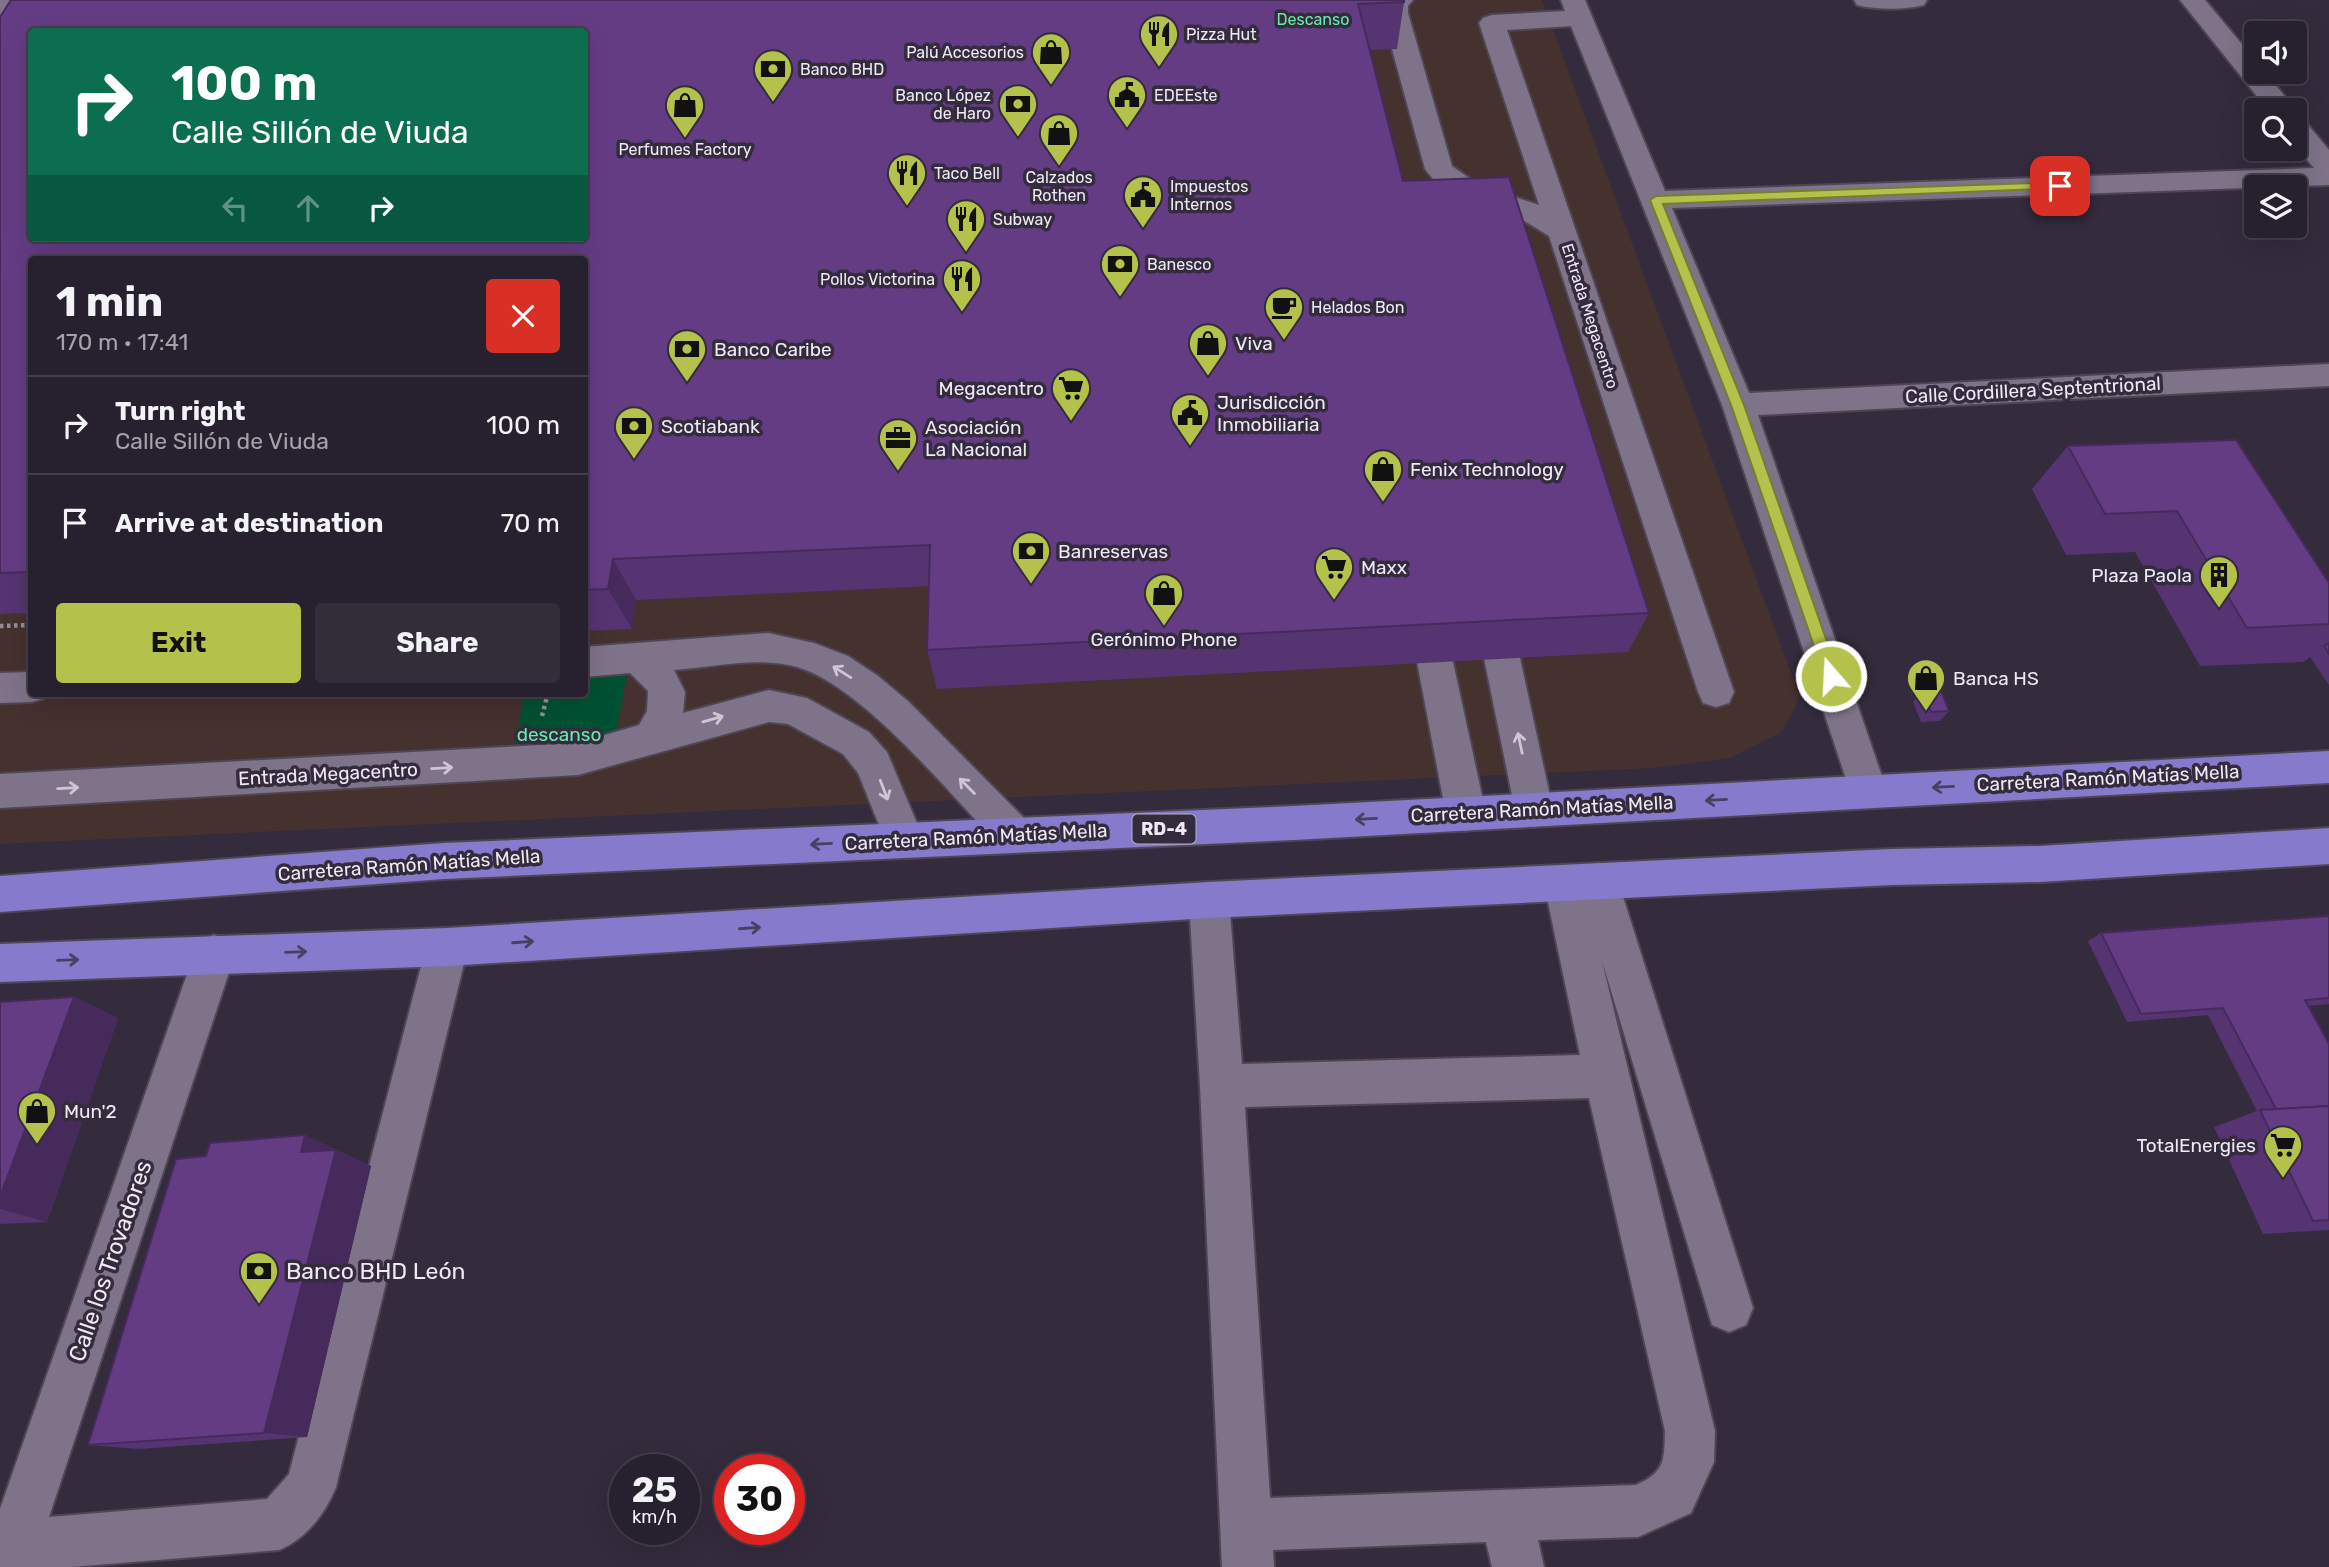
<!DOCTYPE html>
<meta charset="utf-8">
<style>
:root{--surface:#27202e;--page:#332d3a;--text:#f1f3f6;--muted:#a4a3aa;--line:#433e4a;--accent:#b4c24b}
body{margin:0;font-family:Rubik,sans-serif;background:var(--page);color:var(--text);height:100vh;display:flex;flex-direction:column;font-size:26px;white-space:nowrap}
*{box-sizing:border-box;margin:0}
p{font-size:23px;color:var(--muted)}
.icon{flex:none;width:38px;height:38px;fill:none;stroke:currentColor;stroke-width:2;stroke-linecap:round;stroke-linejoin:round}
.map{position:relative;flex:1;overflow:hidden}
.drawer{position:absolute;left:28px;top:256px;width:560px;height:441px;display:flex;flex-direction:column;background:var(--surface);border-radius:7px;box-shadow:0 7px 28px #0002,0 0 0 2px var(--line)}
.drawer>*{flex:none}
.banner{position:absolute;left:28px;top:28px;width:560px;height:214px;border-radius:7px;box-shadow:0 7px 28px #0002,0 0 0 2px var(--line);background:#0b6e4f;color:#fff;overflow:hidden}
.controls{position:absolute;left:2244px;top:21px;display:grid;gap:14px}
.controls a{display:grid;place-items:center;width:63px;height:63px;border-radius:7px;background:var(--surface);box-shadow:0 7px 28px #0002,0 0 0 2px var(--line);font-size:35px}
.speed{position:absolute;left:609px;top:1454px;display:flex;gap:14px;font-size:35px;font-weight:700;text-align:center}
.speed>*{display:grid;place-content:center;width:91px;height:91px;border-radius:50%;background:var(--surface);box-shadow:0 7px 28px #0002,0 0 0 2px var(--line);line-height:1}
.speed small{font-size:18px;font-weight:400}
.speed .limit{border:10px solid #d22;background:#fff;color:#111}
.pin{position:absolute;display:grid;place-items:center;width:60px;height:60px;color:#fff;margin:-30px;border-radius:14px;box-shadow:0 4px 10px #0006}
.me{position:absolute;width:77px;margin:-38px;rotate:341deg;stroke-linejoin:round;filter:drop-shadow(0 0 5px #0008)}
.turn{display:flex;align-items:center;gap:24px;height:147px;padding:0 28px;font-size:32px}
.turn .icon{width:91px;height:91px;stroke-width:2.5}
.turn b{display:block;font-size:49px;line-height:60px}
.lanes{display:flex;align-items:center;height:66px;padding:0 28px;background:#0003;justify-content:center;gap:35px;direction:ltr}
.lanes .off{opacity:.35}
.round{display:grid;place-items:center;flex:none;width:74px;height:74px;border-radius:7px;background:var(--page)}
.summary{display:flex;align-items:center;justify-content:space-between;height:119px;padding:0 28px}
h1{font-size:42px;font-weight:700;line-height:52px}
.primary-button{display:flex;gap:14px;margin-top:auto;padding:14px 28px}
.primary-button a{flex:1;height:80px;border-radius:7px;background:var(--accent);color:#111;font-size:28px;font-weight:700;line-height:80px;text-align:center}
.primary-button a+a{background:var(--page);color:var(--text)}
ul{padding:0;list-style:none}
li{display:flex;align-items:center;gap:21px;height:98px;padding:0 28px;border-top:2px solid var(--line)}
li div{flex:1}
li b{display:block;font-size:26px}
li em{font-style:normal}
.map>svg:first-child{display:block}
.commercial{fill:#45312e;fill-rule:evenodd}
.green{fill:#005133}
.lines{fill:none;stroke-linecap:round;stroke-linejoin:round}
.minor-casing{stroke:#4f4655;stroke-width:4}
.major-casing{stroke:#4f4655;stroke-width:4}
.path{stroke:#948d9c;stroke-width:4.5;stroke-dasharray:3.5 3.5;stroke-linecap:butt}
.minor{fill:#7e7388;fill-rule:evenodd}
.major{fill:#867acc;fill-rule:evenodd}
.wall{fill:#563472}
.shaded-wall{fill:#462a5c}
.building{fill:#643c84;stroke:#462a5c;stroke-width:2;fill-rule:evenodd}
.oneway{stroke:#cdc6d4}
.oneway2{stroke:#483f61}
.route{fill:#b4c24b;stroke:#757e31;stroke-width:2}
.labels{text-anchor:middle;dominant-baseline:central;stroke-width:7;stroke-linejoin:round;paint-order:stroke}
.far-park-label{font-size:16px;fill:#66ecac;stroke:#342b3d}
.far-poi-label{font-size:16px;fill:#efe9f5;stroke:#342b3d;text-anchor:start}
.far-street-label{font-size:16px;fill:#efe9f5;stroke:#342b3d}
.shield{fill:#342b3d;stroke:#b7b0be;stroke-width:2}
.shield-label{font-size:18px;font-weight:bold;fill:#efe9f5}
.poi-label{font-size:19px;fill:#efe9f5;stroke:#342b3d;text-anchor:start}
.street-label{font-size:19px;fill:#efe9f5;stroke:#342b3d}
.park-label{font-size:19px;fill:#66ecac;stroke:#342b3d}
.near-street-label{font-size:23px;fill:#efe9f5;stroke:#342b3d}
.near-poi-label{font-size:23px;fill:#efe9f5;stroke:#342b3d;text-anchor:start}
</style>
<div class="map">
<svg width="2329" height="1567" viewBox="0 0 2329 1567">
<rect width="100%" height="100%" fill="#342b3d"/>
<!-- commercial -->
<path class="commercial" d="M0,0H1542L1800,697L1782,732L1730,758L1653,768L0,844ZM32,32H584V238H32ZM32,259H584V693H32Z"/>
<!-- green -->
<polygon class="green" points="628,668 610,768 510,780 524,693 584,693 585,669"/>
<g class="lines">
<!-- minor casing -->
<g class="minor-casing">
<g id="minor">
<polygon points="0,0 22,0 9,30 0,33"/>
<path d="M1386,0H1413L1408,6V13L1452,166L1479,185L1539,205L1479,23L1483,18L1492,15L1565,11L1561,0H1585L1665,191L2314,168L2294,144V118L2304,120L2329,150V185L1672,208L1749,393L2329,364V386L1758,415L1887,791L1882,803L1868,808L1854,803L1722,405L1571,26L1507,30L1734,692L1729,703L1716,707L1703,703L1698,692L1549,236C1538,230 1528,222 1516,217C1484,205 1446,200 1425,169L1382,13Z"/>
<path d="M1854,0H1927L1924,5C1904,10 1877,10 1857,5Z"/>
<polygon points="2180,0 2205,0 2256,61 2256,72 2265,72 2291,104 2295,110 2294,112 2268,110"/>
<path d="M768,633L814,643L848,656L878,676L909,702L1029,823L1035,835L1029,847L1015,852L1001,847C952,797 863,686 797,667C759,656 713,667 674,670L685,692L683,713L769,690L807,698L869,732L887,752L924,840L918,852L904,858L890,852L858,773L843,754L788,724L769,722L578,775L0,808V774L578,743L639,725L647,711L648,691L630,673L584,677V647Z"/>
<polygon points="1502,643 1515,648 1520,658 1553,810 1548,822 1534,827 1520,822 1515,810 1484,658 1489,648"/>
<polygon points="1435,647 1448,651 1453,662 1486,814 1480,826 1466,831 1452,826 1446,814 1417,662 1422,651"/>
<polygon points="32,672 32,693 47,693 45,698 32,702 0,703 0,673"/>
<path d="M1598,863L1612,868L1618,881L1753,1308L1746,1325L1729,1332L1712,1325L1602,961L1715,1431L1714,1462L1691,1513L1638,1537L1538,1540L1544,1567H1492L1486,1542L1273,1550L1274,1567H1222L1200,1086L1189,900L1195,887L1209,882L1223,887L1229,900L1242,1064L1580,1055L1544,883L1550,870L1564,865L1578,870L1581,875L1584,868ZM1589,1098L1665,1431C1664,1461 1665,1472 1636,1485L1270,1498L1245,1107Z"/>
<path d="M447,928L462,933L468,947L336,1487C325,1514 306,1539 279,1550L71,1567H0V1509L199,940L214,935L229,940L235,954L49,1517L267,1499L289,1474L426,947L432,933Z"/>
</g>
</g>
<!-- major casing -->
<g class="major-casing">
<g id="major">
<polygon points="2329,751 2329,783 1294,840 444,879 0,912 0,876 444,843 1294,806"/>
<polygon points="2329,828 2329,864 2040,882 1892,885 1209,918 447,966 0,982 0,944 447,928 1209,882 1892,849 2040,846"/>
</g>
</g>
<!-- path -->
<g class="path">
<polyline points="0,626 32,625"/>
<polyline points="542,716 548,693"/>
</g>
<!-- minor -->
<use href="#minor" class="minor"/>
<!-- major -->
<use href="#major" class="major"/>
</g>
<!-- wall -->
<g class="wall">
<polygon points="1404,2 1397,49 1370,50 1403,181 1649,613 1628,652 937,689 927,650 929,586 636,600 632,629 584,631 584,259 32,259 32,613 0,614 0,17"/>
<polygon points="2068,446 2329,583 2329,685 2310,657 2303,662 2200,666 2135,552 2066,555 2032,489"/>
<polygon points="1922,692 1949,711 1940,721 1921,722 1913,702"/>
<polygon points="2329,916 2329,1004 2308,1006 2329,1044 2329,1230 2263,1234 2214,1127 2257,1111 2208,1015 2127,1022 2088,941 2101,933"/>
<polygon points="74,997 118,1018 47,1222 0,1224 0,1002"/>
<polygon points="341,1152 371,1166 307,1437 139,1449 88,1445 206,1156"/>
</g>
<!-- shaded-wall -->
<g class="shaded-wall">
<polygon points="613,559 636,600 632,629 608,589"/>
<polygon points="74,997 118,1018 47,1222 0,1209 0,1197"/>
<polygon points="305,1135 371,1166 307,1437 264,1433 301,1152"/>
</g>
<!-- building -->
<g class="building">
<path d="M11,0H1404V2L1358,4L1403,181L1509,177L1649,613L927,650L930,545L613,559L608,589L584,590V259H32V572L0,573V17ZM32,32H584V238H32Z"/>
<polygon points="2236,440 2329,583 2329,624 2247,628 2177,511 2105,514 2068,446"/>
<polygon points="2329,643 2329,654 2324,646"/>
<polygon points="1941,691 1949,711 1931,712 1922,692"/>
<polygon points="2329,916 2329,998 2305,1000 2329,1044 2329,1106 2276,1109 2223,1008 2141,1014 2101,933"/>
<polygon points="74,997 0,1197 0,1002"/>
<polygon points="2329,1106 2329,1220 2313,1221 2260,1110"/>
<polygon points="305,1135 301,1152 336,1150 264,1433 88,1445 176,1159 206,1156 210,1143"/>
</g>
<!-- one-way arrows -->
<defs><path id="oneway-shaft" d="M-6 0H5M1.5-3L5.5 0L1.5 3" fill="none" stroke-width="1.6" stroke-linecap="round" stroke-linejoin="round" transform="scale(1.75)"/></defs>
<g class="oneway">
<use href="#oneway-shaft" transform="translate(842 672) rotate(-148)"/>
<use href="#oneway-shaft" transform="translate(713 719) rotate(-16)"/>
<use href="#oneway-shaft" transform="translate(1520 743) rotate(-102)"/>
<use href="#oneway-shaft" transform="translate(442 768) rotate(-3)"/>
<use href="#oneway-shaft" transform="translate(967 786) rotate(-135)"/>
<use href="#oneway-shaft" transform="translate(68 788) rotate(-3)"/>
<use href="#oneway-shaft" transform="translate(884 790) rotate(69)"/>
</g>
<g class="oneway2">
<use href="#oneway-shaft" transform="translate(1943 787) rotate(177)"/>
<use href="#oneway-shaft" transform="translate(1716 800) rotate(177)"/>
<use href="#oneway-shaft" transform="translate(1366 819) rotate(177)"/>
<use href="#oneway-shaft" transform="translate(821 844) rotate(177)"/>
<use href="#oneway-shaft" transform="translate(750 928) rotate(-4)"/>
<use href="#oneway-shaft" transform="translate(523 942) rotate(-4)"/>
<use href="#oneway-shaft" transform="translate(296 952) rotate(-2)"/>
<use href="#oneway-shaft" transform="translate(68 960) rotate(-2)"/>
</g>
<!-- route -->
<polygon class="route" points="2060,182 2066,186 2064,188 1663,204 1744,405 1839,676 1837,681 1826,681 1731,405 1650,200 1656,196"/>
<!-- icons -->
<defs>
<g id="restaurant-pin" transform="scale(2.0125)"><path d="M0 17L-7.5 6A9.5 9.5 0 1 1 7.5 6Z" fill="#b4c24b" stroke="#342b3d"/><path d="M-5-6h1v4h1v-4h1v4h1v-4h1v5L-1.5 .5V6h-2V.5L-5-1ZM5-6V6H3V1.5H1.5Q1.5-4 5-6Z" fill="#111"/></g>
<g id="shop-pin" transform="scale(2.0125)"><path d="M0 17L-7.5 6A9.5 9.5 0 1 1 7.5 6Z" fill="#b4c24b" stroke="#342b3d"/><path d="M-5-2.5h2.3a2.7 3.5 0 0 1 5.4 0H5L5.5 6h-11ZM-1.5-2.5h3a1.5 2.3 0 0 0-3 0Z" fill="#111"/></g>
<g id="bank-pin" transform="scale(2.0125)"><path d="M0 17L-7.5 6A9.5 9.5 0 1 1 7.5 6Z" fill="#b4c24b" stroke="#342b3d"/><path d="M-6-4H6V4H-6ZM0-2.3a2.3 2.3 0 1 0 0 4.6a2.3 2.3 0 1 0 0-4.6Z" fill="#111"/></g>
<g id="civic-pin" transform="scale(2.0125)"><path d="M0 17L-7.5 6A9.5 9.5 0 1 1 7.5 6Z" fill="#b4c24b" stroke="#342b3d"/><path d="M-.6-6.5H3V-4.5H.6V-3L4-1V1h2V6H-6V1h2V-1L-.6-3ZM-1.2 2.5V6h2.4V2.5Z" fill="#111"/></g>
<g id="cafe-pin" transform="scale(2.0125)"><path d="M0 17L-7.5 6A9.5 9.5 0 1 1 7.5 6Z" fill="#b4c24b" stroke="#342b3d"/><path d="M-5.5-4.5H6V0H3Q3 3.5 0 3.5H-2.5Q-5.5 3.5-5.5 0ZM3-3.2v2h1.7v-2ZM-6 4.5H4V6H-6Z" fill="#111"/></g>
<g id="supermarket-pin" transform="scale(2.0125)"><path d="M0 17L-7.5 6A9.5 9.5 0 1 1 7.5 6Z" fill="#b4c24b" stroke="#342b3d"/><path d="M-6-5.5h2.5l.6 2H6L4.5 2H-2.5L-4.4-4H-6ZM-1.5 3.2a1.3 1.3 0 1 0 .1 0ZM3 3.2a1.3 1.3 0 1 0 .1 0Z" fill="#111"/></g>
<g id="office-pin" transform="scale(2.0125)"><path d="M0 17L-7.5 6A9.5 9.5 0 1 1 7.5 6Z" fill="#b4c24b" stroke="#342b3d"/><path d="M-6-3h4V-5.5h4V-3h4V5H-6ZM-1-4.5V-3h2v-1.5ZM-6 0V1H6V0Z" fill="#111"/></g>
<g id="building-pin" transform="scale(2.0125)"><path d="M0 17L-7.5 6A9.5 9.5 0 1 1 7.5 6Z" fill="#b4c24b" stroke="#342b3d"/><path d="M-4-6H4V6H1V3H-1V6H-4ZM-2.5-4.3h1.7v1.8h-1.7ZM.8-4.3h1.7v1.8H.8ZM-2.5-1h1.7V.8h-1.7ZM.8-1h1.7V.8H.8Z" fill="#111"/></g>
</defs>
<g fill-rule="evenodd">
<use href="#restaurant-pin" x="1159" y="34"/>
<use href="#shop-pin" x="1051" y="52"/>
<use href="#bank-pin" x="773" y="69"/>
<use href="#civic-pin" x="1127" y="95"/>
<use href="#bank-pin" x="1018" y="104"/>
<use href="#shop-pin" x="685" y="105"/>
<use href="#shop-pin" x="1059" y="133"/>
<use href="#restaurant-pin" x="907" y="173"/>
<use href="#civic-pin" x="1143" y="195"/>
<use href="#restaurant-pin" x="966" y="219"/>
<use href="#bank-pin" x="1120" y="264"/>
<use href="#restaurant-pin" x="962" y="279"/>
<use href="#cafe-pin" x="1284" y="307"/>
<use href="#shop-pin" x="1208" y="343"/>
<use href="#bank-pin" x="687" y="349"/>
<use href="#supermarket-pin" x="1071" y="388"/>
<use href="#civic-pin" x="1190" y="413"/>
<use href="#bank-pin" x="634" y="426"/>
<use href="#office-pin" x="898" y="438"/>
<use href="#shop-pin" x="1383" y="469"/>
<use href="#bank-pin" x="1031" y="551"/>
<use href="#supermarket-pin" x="1334" y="567"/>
<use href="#building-pin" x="2219" y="575"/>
<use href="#shop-pin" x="1164" y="593"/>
<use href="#shop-pin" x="1926" y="678"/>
<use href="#shop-pin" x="37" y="1111"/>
<use href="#supermarket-pin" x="2283" y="1145"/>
<use href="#bank-pin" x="259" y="1271"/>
</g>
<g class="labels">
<!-- far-park labels -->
<g class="far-park-label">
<text x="1313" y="19">Descanso</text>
</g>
<!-- far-poi labels -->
<g class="far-poi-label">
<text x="1186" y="34">Pizza Hut</text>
<text x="1024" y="52" text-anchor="end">Palú Accesorios</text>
<text x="800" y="69">Banco BHD</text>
<text x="991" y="95" text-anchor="end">Banco López<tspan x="991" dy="18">de Haro</tspan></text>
<text x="1154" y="95">EDEEste</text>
<text x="685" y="149" text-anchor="middle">Perfumes Factory</text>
<text x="934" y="173">Taco Bell</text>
<text x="1059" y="177" text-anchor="middle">Calzados<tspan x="1059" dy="18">Rothen</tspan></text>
<text x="1170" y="186">Impuestos<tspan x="1170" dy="18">Internos</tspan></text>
<text x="993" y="219">Subway</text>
<text x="1147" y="264">Banesco</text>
<text x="935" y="279" text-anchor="end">Pollos Victorina</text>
<text x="1311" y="307">Helados Bon</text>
</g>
<!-- far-street labels -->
<g class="far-street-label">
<text transform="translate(1590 316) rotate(72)">Entrada Megacentro</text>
</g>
<!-- shield labels -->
<rect class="shield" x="1132.5" y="814.5" width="63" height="29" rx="5"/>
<g class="shield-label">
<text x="1164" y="829">RD-4</text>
</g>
<!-- poi labels -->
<g class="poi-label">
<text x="1235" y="343">Viva</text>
<text x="714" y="349">Banco Caribe</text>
<text x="1044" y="388" text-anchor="end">Megacentro</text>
<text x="1217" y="402">Jurisdicción<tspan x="1217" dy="22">Inmobiliaria</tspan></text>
<text x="661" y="426">Scotiabank</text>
<text x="925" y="427">Asociación<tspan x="925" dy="22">La Nacional</tspan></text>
<text x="1410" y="469">Fenix Technology</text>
<text x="1058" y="551">Banreservas</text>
<text x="1361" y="567">Maxx</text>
<text x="2192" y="575" text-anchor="end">Plaza Paola</text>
<text x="1164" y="639" text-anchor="middle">Gerónimo Phone</text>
<text x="1953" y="678">Banca HS</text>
<text x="64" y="1111">Mun'2</text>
<text x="2256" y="1145" text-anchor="end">TotalEnergies</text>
</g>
<!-- street labels -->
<g class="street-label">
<text transform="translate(2033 390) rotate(-3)">Calle Cordillera Septentrional</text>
<text transform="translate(328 774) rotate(-3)">Entrada Megacentro</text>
<text transform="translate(2108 778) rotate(-3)">Carretera Ramón Matías Mella</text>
<text transform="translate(1542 809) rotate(-3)">Carretera Ramón Matías Mella</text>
<text transform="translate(976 837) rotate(-3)">Carretera Ramón Matías Mella</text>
<text transform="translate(409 865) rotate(-4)">Carretera Ramón Matías Mella</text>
</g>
<!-- park labels -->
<g class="park-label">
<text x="559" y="734">descanso</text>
</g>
<!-- near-street labels -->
<g class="near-street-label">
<text transform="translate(110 1261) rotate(-71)">Calle los Trovadores</text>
</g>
<!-- near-poi labels -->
<g class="near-poi-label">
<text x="286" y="1271">Banco BHD León</text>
</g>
</g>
</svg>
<div class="controls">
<a><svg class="icon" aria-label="sound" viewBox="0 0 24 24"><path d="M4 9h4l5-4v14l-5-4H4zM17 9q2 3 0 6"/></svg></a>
<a><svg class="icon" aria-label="search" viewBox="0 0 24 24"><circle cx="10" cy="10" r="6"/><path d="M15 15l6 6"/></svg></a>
<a><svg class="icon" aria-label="layers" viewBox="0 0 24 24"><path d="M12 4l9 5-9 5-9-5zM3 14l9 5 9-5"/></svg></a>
</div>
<div class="speed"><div>25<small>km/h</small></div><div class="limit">30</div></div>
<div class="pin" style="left:2060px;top:186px;background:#d93025"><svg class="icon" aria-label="arrive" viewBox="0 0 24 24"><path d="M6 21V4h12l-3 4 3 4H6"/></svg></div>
<svg class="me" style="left:1831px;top:676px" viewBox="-20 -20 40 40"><circle r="17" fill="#b4c24b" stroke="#fff" stroke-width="3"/><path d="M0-11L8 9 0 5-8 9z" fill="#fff"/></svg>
<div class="banner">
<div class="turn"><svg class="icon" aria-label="right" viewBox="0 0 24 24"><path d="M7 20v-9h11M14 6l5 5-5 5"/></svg><div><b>100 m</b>Calle Sillón de Viuda</div></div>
<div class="lanes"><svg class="icon off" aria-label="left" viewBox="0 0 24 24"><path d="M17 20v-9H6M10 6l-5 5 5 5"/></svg><svg class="icon off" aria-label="ahead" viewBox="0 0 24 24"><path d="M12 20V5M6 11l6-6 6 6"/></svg><svg class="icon" aria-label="right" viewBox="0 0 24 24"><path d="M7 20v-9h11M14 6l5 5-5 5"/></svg></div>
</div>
<section class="drawer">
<div class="summary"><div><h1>1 min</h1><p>170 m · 17:41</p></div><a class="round" style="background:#d93025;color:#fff"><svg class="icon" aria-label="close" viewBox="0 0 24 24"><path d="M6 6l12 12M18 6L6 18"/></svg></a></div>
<ul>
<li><svg class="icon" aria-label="right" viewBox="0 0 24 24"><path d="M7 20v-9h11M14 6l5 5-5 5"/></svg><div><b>Turn right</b><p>Calle Sillón de Viuda</p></div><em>100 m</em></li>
<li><svg class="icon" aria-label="arrive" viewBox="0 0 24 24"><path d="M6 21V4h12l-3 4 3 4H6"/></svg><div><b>Arrive at destination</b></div><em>70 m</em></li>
</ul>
<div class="primary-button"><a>Exit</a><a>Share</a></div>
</section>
</div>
